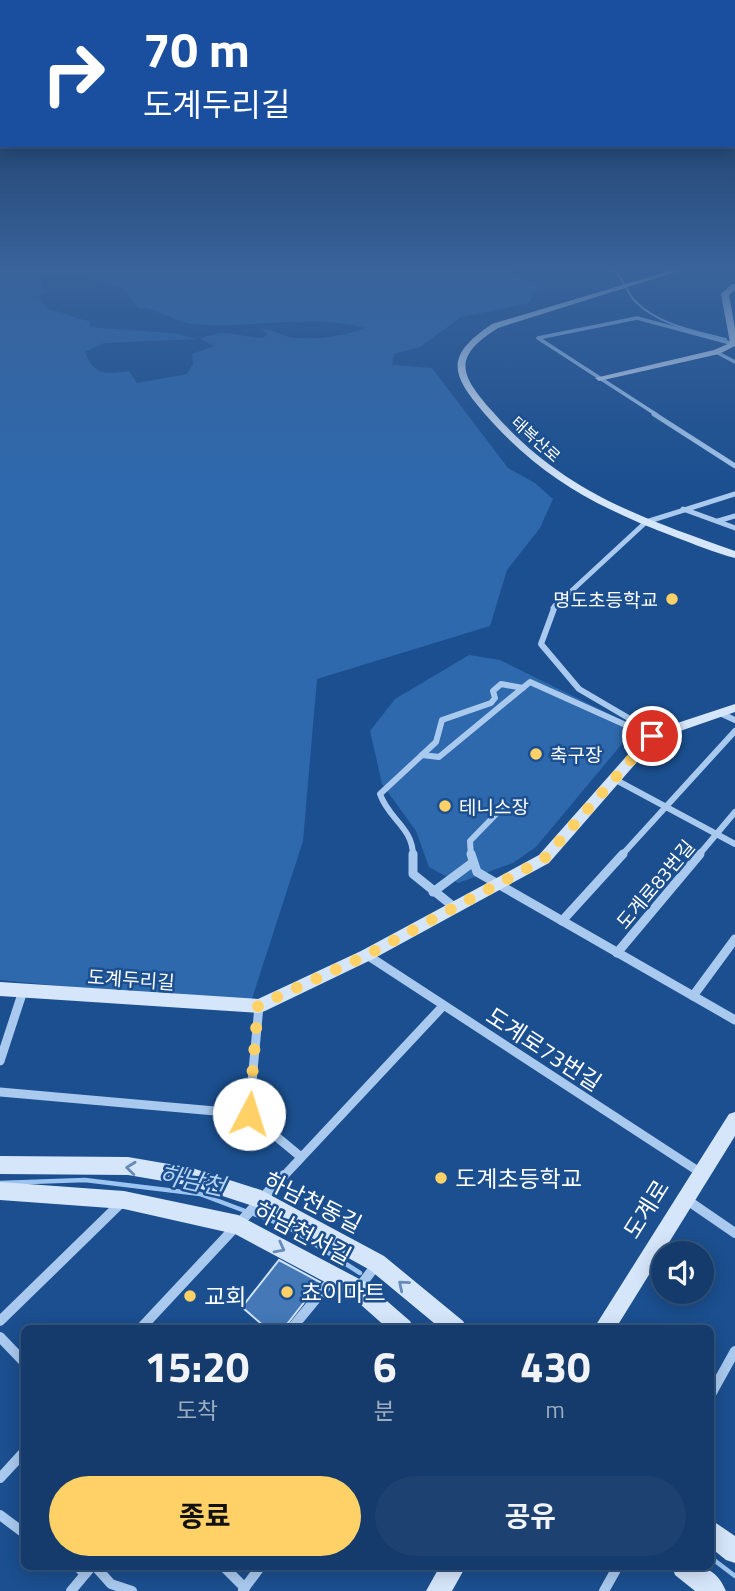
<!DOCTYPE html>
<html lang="ko">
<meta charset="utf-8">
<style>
:root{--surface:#143b6b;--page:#1d4271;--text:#f1f3f6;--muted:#9dadc1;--line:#33557e;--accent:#ffd166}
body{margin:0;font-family:"Titillium Web","Noto Sans KR",sans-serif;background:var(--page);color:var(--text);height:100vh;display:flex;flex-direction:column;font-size:26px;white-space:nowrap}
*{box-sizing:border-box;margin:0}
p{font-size:23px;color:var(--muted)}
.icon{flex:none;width:38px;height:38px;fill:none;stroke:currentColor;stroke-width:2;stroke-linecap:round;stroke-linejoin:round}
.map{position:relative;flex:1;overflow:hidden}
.sheet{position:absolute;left:21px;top:1325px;width:693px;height:245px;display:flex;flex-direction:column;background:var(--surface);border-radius:10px;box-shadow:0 4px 18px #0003,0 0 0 2px var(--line)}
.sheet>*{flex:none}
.banner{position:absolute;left:0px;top:0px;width:735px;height:147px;box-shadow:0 4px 18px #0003,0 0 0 2px var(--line);background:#1a4fa0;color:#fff;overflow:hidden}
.buttons{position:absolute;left:651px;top:1241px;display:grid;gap:14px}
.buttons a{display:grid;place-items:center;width:63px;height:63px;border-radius:50%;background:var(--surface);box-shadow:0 4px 18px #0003,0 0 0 2px var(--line);font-size:35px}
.pin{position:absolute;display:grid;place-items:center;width:60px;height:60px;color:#fff;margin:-30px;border:4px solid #fff;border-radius:50%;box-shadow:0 2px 7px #0007}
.me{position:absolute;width:77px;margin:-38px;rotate:5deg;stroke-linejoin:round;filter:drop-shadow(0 0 5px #0008)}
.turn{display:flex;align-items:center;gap:24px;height:147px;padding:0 28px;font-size:32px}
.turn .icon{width:91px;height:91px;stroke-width:2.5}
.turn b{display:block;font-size:49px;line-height:60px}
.eta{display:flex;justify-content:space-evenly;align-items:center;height:119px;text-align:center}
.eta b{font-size:42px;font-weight:700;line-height:49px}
.primary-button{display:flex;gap:14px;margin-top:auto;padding:14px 28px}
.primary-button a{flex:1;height:80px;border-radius:42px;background:var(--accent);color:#111;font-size:28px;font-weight:700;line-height:80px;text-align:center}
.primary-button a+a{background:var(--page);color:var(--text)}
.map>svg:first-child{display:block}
.green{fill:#2e69ad;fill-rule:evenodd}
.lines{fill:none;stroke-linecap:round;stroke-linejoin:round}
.stream-far1{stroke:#9cc4f0;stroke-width:2}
.stream{stroke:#9cc4f0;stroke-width:4.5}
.building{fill:#4478b7;stroke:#cfe3fa;stroke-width:2}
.street-far4{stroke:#a9c9ee;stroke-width:3.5}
.street-far3{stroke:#a9c9ee;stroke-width:5}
.street-far2{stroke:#a9c9ee;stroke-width:6}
.street-far1{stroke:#a9c9ee;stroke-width:9}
.street{stroke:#a9c9ee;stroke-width:10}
.secondary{fill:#d6e6fa;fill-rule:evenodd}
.oneway{stroke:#668bba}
.route{stroke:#ffd166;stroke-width:12;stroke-dasharray:0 21.6}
.poi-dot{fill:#ffd166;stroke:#1b4f8f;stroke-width:2.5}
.labels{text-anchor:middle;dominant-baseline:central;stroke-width:5;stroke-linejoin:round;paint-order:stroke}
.far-street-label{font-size:16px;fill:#fff;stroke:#1b4f8f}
.poi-label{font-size:19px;fill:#fff;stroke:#1b4f8f;text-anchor:start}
.street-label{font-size:19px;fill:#fff;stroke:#1b4f8f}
.near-street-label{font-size:23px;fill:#fff;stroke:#1b4f8f}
.near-poi-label{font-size:23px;fill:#fff;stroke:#1b4f8f;text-anchor:start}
.near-water-label{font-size:24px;font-style:italic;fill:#b5d3f5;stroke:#1b4f8f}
</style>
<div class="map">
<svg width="735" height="1591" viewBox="0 0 735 1591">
<rect width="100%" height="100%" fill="#1b4f8f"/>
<!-- green -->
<g class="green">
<path d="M0,266H504L510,273L539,286L529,303L461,317L420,347L394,354L392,365L432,368L508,468L535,483L553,499L540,528L507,570L490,626L317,679L303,841L250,1005L0,980ZM70,272L123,288L138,308C160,307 170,321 193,324C251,329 309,313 366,328C346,336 311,341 289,337C279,335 273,329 262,329L267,335L263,338C238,337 226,327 200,339L214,346L192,354L193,364L187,374L137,383L129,371C107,374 93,376 85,352L104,343L196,339L179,334L90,327V321C74,319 63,312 48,309L38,297L46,292L38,277L58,276Z"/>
<polygon points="469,655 500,660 636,727 536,847 513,863 458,883 429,867 416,831 382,784 370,731 395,699"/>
</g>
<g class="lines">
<!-- stream-far1 -->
<path class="stream-far1" d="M609,266C621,272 625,291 635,301C658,325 695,331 726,339"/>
<!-- stream -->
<g class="stream">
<polyline points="0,1183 85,1180 200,1194 245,1211"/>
<polyline points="251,1213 288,1227 360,1273"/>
<polyline points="710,1557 735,1576"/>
</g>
</g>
<!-- building -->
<polygon class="building" points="279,1260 320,1282 284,1328 266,1328 242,1307"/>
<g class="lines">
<!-- street-far4 -->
<g class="street-far4">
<polyline points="716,352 735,362"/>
<polyline points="657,415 538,338 637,318 734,344"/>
</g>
<!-- street-far3 -->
<g class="street-far3">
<polyline points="654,414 735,466"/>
<polyline points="683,509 735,528"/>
<polyline points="718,521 735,516"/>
<polyline points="553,608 646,522 735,494"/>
</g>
<!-- street-far2 -->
<g class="street-far2">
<polyline points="555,606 541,644 579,689 637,723 652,736"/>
<polyline points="722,714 735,720"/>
<polyline points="422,755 439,757 530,682 648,735"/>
<polyline points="616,780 735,844"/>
<path d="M413,856C413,827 389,820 380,794L436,742L442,720L491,703L495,698L493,691L501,684L523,688"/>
<polyline points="471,856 470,841 504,806"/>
<polyline points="621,856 735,731"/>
<polyline points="698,856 735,812"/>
</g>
<!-- street-far1 -->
<g class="street-far1">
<polyline points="413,854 413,874 454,907"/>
<polyline points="471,854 477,872 735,1020"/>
<polyline points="433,892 472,863"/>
<polyline points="562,921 623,854"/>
<polyline points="617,953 700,854"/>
<polyline points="367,955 701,1173"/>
<polyline points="693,996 735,939"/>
<polyline points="0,1061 23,991"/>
<polyline points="0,1092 249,1114 301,1157"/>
<polyline points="249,1114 259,1006"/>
<polyline points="283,1177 443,1006"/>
</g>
<!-- street -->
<g class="street">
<polyline points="687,1200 735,1233"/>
<polyline points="358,1289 376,1265"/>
<polyline points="0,1321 122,1202"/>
<polyline points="141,1328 284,1175"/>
<polyline points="292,1328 334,1277"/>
<polyline points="0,1337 24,1362"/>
<polyline points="710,1396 735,1351"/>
<polyline points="0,1478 24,1452"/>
<polyline points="0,1515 24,1533"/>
<polyline points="77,1566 85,1574"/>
<polyline points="95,1566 111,1584 132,1591"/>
<polyline points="223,1566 245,1588"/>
<polyline points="243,1590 261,1566"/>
<polyline points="71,1591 92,1566"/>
<polyline points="604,1591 618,1566"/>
</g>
<!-- secondary -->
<g class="secondary">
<path d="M686,266H695L498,328C452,357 459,374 493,412C562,491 639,517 735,551V558C715,553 694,544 675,537C596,507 540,477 484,413C449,373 446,355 492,324Z"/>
<polygon points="732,284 735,284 735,290 729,295 735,328 735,346 719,354 599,381 595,378 714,350 730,343 721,294"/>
<polygon points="735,704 735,712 657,739 549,863 373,959 265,1011 259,1013 0,996 0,982 258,999 361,951 539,855 647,733"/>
<polygon points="735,1112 735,1136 616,1328 594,1328 729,1114"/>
<polygon points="0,1156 128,1157 192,1168 261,1190 384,1256 463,1321 467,1328 440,1328 370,1270 256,1207 192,1186 128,1175 0,1174"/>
<polygon points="0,1182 124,1191 238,1215 365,1282 410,1321 414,1328 387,1328 351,1296 235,1234 124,1209 0,1200"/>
<polygon points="710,1519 735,1536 735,1563 726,1560 710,1547"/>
<polygon points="440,1566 466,1566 452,1591 426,1591"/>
<path d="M672,1566C697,1566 715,1564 726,1591H695L675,1575Z"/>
</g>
</g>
<!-- one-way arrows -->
<defs><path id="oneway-chevron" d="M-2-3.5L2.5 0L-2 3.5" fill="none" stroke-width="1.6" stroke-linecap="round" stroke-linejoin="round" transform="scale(1.75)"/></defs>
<g class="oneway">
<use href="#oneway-chevron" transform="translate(131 1168) rotate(-174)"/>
<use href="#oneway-chevron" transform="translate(280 1248) rotate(28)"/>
<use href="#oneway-chevron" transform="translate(403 1285) rotate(-140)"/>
</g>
<!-- sky -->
<linearGradient id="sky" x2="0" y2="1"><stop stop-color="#0f2b4f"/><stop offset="0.55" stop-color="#39639b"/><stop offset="1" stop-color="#39639b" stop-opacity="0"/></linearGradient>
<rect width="735" height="488" fill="url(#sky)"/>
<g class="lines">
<!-- route -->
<polyline class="route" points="249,1114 258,1006 367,955 544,859 652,736"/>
</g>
<!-- markers -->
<g class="poi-dot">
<circle cx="672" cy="599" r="7"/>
<circle cx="536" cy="754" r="7"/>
<circle cx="445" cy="806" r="7"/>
<circle cx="441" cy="1178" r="7"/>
<circle cx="287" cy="1292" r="7"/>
<circle cx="190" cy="1296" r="7"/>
</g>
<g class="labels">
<!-- far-street labels -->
<g class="far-street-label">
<text transform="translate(536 439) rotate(42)">태복산로</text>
</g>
<!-- poi labels -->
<g class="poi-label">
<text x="658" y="599" text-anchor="end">명도초등학교</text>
<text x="550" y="754">축구장</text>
<text x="459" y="806">테니스장</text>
</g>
<!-- street labels -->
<g class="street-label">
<text transform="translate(655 884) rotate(-50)">도계로83번길</text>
<text transform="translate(131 979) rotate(4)">도계두리길</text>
</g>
<!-- near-street labels -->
<g class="near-street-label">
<text transform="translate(544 1049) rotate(33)">도계로73번길</text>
<text transform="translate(313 1202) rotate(27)">하남천동길</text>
<text transform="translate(646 1209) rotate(-58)">도계로</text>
<text transform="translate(303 1233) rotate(28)">하남천서길</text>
</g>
<!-- near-poi labels -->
<g class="near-poi-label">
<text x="455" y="1178">도계초등학교</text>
<text x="301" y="1292">쵸이마트</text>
<text x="204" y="1296">교회</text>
</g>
<!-- near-water labels -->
<g class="near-water-label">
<text transform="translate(192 1180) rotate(12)">하남천</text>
</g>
</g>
</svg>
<div class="buttons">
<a><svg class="icon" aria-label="sound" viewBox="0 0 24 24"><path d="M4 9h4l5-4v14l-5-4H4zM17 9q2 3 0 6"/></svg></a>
</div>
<div class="pin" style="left:652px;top:736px;background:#d93025"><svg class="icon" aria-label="arrive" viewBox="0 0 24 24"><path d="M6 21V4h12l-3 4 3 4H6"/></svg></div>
<svg class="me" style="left:249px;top:1114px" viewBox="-20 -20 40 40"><circle r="19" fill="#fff"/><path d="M0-13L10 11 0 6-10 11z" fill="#ffd166"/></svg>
<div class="banner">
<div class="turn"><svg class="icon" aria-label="right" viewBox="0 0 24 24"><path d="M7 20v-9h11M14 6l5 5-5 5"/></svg><div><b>70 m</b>도계두리길</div></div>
</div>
<section class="sheet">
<div class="eta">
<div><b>15:20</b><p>도착</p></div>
<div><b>6</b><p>분</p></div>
<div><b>430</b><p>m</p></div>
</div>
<div class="primary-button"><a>종료</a><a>공유</a></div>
</section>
</div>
